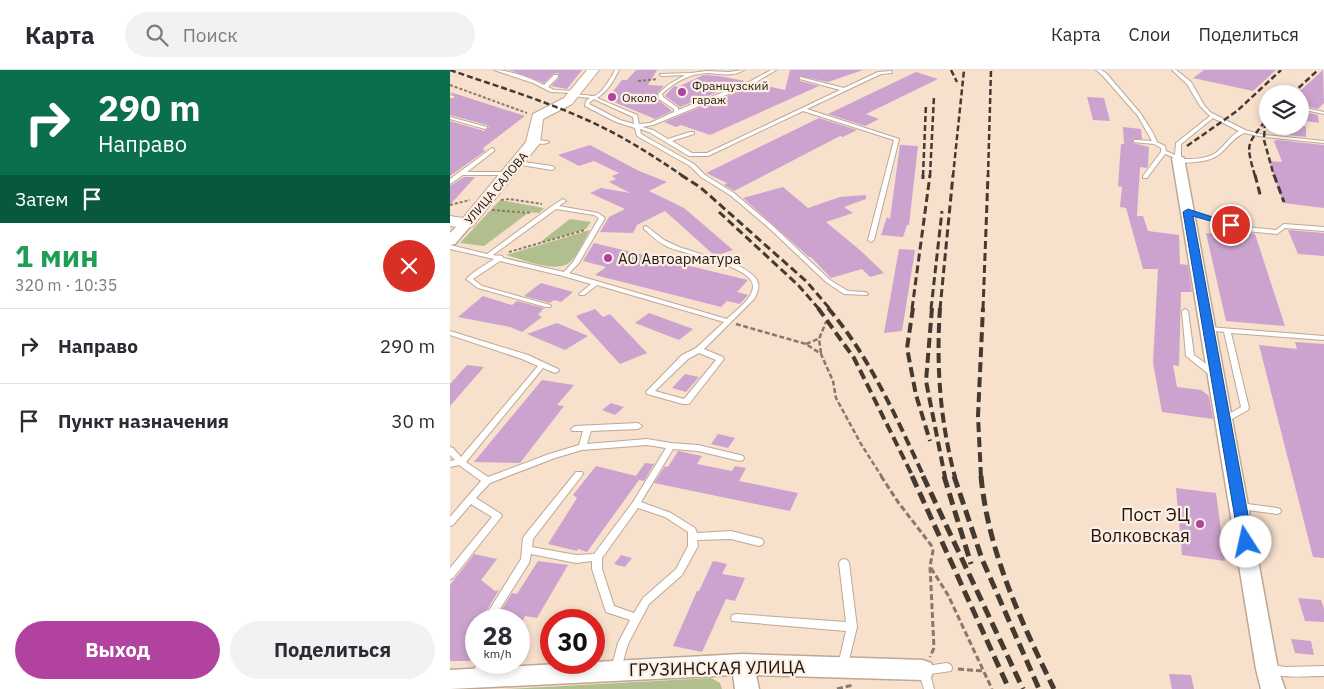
<!DOCTYPE html>
<html lang="ru">
<meta charset="utf-8">
<style>
:root{--surface:#fff;--page:#f2f2f3;--text:#2b2b33;--muted:#7c7c81;--line:#e1e1e2;--accent:#b1429f}
body{margin:0;font-family:"IBM Plex Sans",sans-serif;background:var(--page);color:var(--text);height:100vh;display:flex;flex-direction:column;font-size:19px;white-space:nowrap}
*{box-sizing:border-box;margin:0}
p{font-size:16px;color:var(--muted)}
.icon{flex:none;width:28px;height:28px;fill:none;stroke:currentColor;stroke-width:2;stroke-linecap:round;stroke-linejoin:round}
.map{position:relative;flex:1;overflow:hidden}
.drawer{display:flex;flex-direction:column;background:var(--surface);width:450px}
.drawer>*{flex:none}
.hud{background:#0b6e4f;color:#fff;overflow:hidden}
.fabs{position:absolute;left:809px;top:15px;display:grid;gap:10px}
.fabs a{display:grid;place-items:center;width:50px;height:50px;border-radius:50%;background:var(--surface);box-shadow:0 2px 8px #0003;font-size:25px}
.speed{position:absolute;left:15px;top:539px;display:flex;gap:10px;font-size:25px;font-weight:700;text-align:center}
.speed>*{display:grid;place-content:center;width:65px;height:65px;border-radius:50%;background:var(--surface);box-shadow:0 2px 8px #0003;line-height:1}
.speed small{font-size:12px;font-weight:400}
.speed .limit{border:8px solid #d22;background:#fff;color:#111}
.pin{position:absolute;display:grid;place-items:center;width:42px;height:42px;color:#fff;margin:-21px;border:2px solid #fff;border-radius:50%;box-shadow:0 1px 5px #0007}
.me{position:absolute;width:55px;margin:-28px;rotate:350deg;stroke-linejoin:round;filter:drop-shadow(0 0 4px #0008)}
.turn{display:flex;align-items:center;gap:18px;height:105px;padding:0 15px;font-size:22px}
.turn .icon{width:65px;height:65px;stroke-width:2.5}
.turn b{display:block;font-size:35px;line-height:42px}
.then{display:flex;align-items:center;height:48px;padding:0 15px;background:#0003;gap:10px;font-size:19px}
.round{display:grid;place-items:center;flex:none;width:52px;height:52px;border-radius:26px;background:var(--page)}
.overview{display:flex;align-items:center;justify-content:space-between;height:85px;padding:0 15px}
h1{font-size:30px;font-weight:800;line-height:38px;color:#1e9e55}
.primary-button{display:flex;gap:10px;margin-top:auto;padding:10px 15px}
.primary-button a{flex:1;height:58px;border-radius:30px;background:var(--accent);color:#fff;font-size:20px;font-weight:800;line-height:58px;text-align:center}
.primary-button a+a{background:var(--page);color:var(--text)}
ul{padding:0;list-style:none}
li{display:flex;align-items:center;gap:15px;height:75px;padding:0 15px;border-top:1px solid var(--line)}
li div{flex:1}
li b{display:block;font-size:19px}
li em{font-style:normal}
header{display:flex;align-items:center;gap:30px;box-sizing:border-box;height:70px;padding:0 25px;background:var(--surface);border-bottom:1px solid var(--line)}
header strong{font-size:24px}
nav{display:flex;gap:28px;margin-inline-start:auto;font-size:18px}
.search{width:350px;height:45px;background:var(--page);display:flex;align-items:center;gap:12px;box-sizing:border-box;padding:0 18px;border-radius:28px;color:var(--muted);font-size:19px}
main{display:flex;flex:1;min-height:0}
.map>svg:first-child{display:block}
.green{fill:#b1bf8e}
.building{fill:#cca3ce}
.lines{fill:none;stroke-linecap:round;stroke-linejoin:round}
.service-casing{stroke:#bea895;stroke-width:2}
.minor-casing{stroke:#bea895;stroke-width:3}
.tertiary-casing{stroke:#bea895;stroke-width:2}
.path-far2{stroke:#88796c;stroke-width:2;stroke-dasharray:3 2;stroke-linecap:butt}
.path-far1{stroke:#88796c;stroke-width:2.5;stroke-dasharray:5 2.5;stroke-linecap:butt}
.path{stroke:#88796c;stroke-width:3;stroke-dasharray:6 3;stroke-linecap:butt}
.service{fill:#fff;fill-rule:evenodd}
.minor{fill:#fff;fill-rule:evenodd}
.tertiary{fill:#fff;fill-rule:evenodd}
.rail-far3{stroke:#453a31;stroke-width:2.5;stroke-dasharray:6 3;stroke-linecap:butt}
.rail-far2{stroke:#453a31;stroke-width:3;stroke-dasharray:8 4;stroke-linecap:butt}
.rail-far1{stroke:#453a31;stroke-width:4;stroke-dasharray:10 5;stroke-linecap:butt}
.rail{stroke:#453a31;stroke-width:5;stroke-dasharray:12 6;stroke-linecap:butt}
.route{fill:#1a73e8;stroke:#114b97}
.poi-dot{fill:#b1429f;stroke:#fdefe3;stroke-width:2}
.labels{text-anchor:middle;dominant-baseline:central;stroke-width:4.5;stroke-linejoin:round;paint-order:stroke}
.far-poi-label{font-size:12px;fill:#1e160f;stroke:#fdefe3;text-anchor:start}
.far-street-label{font-size:12px;fill:#1e160f;stroke:#fdefe3}
.poi-label{font-size:15px;fill:#1e160f;stroke:#fdefe3;text-anchor:start}
.near-poi-label{font-size:18px;fill:#1e160f;stroke:#fdefe3;text-anchor:end}
.near-street-label{font-size:18px;fill:#1e160f;stroke:#fdefe3}
</style>
<header>
<strong>Карта</strong>
<div class="search"><svg class="icon" aria-label="search" viewBox="0 0 24 24"><circle cx="10" cy="10" r="6"/><path d="M15 15l6 6"/></svg>Поиск</div>
<nav><a>Карта</a><a>Слои</a><a>Поделиться</a></nav>
</header>
<main>
<section class="drawer">
<div class="hud">
<div class="turn"><svg class="icon" aria-label="right" viewBox="0 0 24 24"><path d="M7 20v-9h11M14 6l5 5-5 5"/></svg><div><b>290 m</b>Направо</div></div>
<div class="then">Затем<svg class="icon" aria-label="arrive" viewBox="0 0 24 24"><path d="M6 21V4h12l-3 4 3 4H6"/></svg></div>
</div>
<div class="overview"><div><h1>1 мин</h1><p>320 m · 10:35</p></div><a class="round" style="background:#d93025;color:#fff"><svg class="icon" aria-label="close" viewBox="0 0 24 24"><path d="M6 6l12 12M18 6L6 18"/></svg></a></div>
<ul>
<li><svg class="icon" aria-label="right" viewBox="0 0 24 24"><path d="M7 20v-9h11M14 6l5 5-5 5"/></svg><div><b>Направо</b></div><em>290 m</em></li>
<li><svg class="icon" aria-label="arrive" viewBox="0 0 24 24"><path d="M6 21V4h12l-3 4 3 4H6"/></svg><div><b>Пункт назначения</b></div><em>30 m</em></li>
</ul>
<div class="primary-button"><a>Выход</a><a>Поделиться</a></div>
</section>
<div class="map">
<svg width="874" height="619" viewBox="0 0 874 619">
<rect width="100%" height="100%" fill="#f7e0cc"/>
<!-- green -->
<g class="green">
<polygon points="50,130 94,138 89,143 54,140 78,143 34,176 10,173"/>
<polygon points="120,149 141,152 136,159 89,173"/>
<path d="M140,160C134,170 129,183 121,191C109,205 71,189 56,185Z"/>
<polygon points="261,608 270,613 272,619 56,619"/>
</g>
<!-- building -->
<g class="building">
<polygon points="59,0 132,0 117,19 101,16 109,8 108,3 103,4 94,13"/>
<polygon points="186,0 207,0 198,15 214,16 207,23 207,29 222,41 205,49 157,29 172,10 177,10"/>
<polygon points="340,0 413,0 378,12 349,6 350,11 369,16 260,65 231,55 226,57 214,52 307,14 335,20"/>
<polygon points="754,0 826,0 803,21 743,8"/>
<polygon points="873,0 874,33 868,39 850,35 850,21"/>
<polygon points="466,2 488,9 416,44 429,49 415,56 378,44"/>
<polygon points="253,5 269,6 295,11 230,37 215,26 224,16 228,17"/>
<polygon points="0,22 75,46 33,78 35,81 0,106 0,51 34,61 39,58 37,55 0,45 0,29 7,28"/>
<polygon points="637,27 654,28 660,51 643,50"/>
<polygon points="850,41 868,45 869,53 850,50"/>
<polygon points="369,48 407,60 393,67 390,66 284,121 274,115 277,113 256,103"/>
<polygon points="828,56 856,56 856,67 828,64"/>
<polygon points="673,57 691,59 692,69 683,69 683,73 699,77 698,96 697,98 690,97 687,146 693,146 698,161 729,165 730,194 738,195 742,222 731,222 729,296 723,295 727,317 751,320 759,326 763,349 712,342 703,293 708,199 693,199 676,138 670,137 672,117 668,116 671,74 674,74"/>
<polygon points="827,70 874,75 874,138 833,133 819,91 832,92 824,71"/>
<polygon points="140,75 189,101 217,112 199,121 234,138 283,180 265,186 215,141 187,155 183,163 150,162 159,147 175,139 140,123 151,118 180,123 159,112 166,109 162,106 169,103 144,91 129,96 108,85"/>
<polygon points="450,75 468,76 459,155 457,155 453,167 431,165 437,147 440,149"/>
<polygon points="14,107 25,107 0,135 0,116"/>
<polygon points="333,117 358,138 390,127 416,125 416,129 394,137 403,143 376,152 411,181 434,203 420,207 412,199 381,208 361,187 359,187 293,128"/>
<polygon points="784,159 805,164 835,256 776,251 756,163 785,165"/>
<polygon points="838,160 874,163 874,186 848,184"/>
<polygon points="144,173 298,210 287,222 298,225 290,234 277,231 271,237 145,205 156,197 133,191"/>
<polygon points="449,179 465,180 452,261 434,263"/>
<polygon points="91,213 123,222 111,232 104,230 100,233 74,226"/>
<polygon points="33,226 62,235 67,231 94,238 88,245 92,247 72,262 60,257 8,247"/>
<polygon points="145,239 153,247 160,244 197,283 170,294 126,246"/>
<polygon points="199,243 243,259 229,270 185,253"/>
<polygon points="107,253 138,266 115,280 77,264"/>
<polygon points="845,272 874,274 874,488 863,487 809,275 847,279"/>
<polygon points="17,295 34,297 0,336 0,314"/>
<polygon points="235,304 249,307 236,322 222,318"/>
<polygon points="92,310 124,315 107,335 114,336 70,393 24,392"/>
<polygon points="161,333 174,337 165,345 152,340"/>
<polygon points="268,364 285,368 278,378 261,374"/>
<polygon points="228,381 252,386 247,394 282,401 285,396 296,398 289,411 348,423 340,441 204,413 215,396 218,397"/>
<polygon points="195,393 204,394 194,411 189,410 137,482 128,479 127,481 98,474 127,428 123,425 146,396 186,406"/>
<polygon points="726,418 766,423 775,491 732,485"/>
<polygon points="24,484 47,489 31,510 45,521 49,520 31,550 26,550 26,581 20,591 0,591 0,515"/>
<polygon points="171,485 182,488 175,497 164,494"/>
<polygon points="88,491 118,495 87,548 75,546 73,550 45,550 62,523 67,524"/>
<polygon points="263,491 277,494 272,504 295,508 285,531 276,529 252,582 223,576 247,521 249,521"/>
<polygon points="848,528 871,530 874,539 874,552 855,551"/>
<polygon points="841,569 861,571 864,585 845,583"/>
<polygon points="719,604 741,605 744,619 722,619"/>
</g>
<g class="lines">
<!-- service casing -->
<g class="service-casing">
<g id="service">
<path d="M44,0C59,0 81,8 94,15L104,5H108V7L98,17L104,20L125,21L127,22L125,23L101,22L83,13Z"/>
<path d="M165,0H169C164,10 158,21 147,28L187,45L189,54L200,53L224,42V39L209,29L208,24L218,15L235,5L212,6L210,5V4L241,3L257,1L279,2L294,0C283,7 272,4 259,3C241,3 224,12 212,24L213,27L228,38V40L299,12L321,0H326L303,14L203,55L192,57L203,60L218,69L240,62H244V64L222,71L242,83H257L390,20L350,9V7L394,18L428,2L442,1V3L431,4L357,39L449,69L424,170L421,172L418,170L444,70L353,41L258,86H239L199,62L190,59L191,64L244,94L255,105L284,123L323,156L380,210L398,221L415,222L417,223L418,224L417,225L394,224L376,212L319,158L280,125L251,107L240,96L187,66L185,58L166,52L135,36L136,31L140,28L123,26L121,25L123,24C128,24 141,26 144,26C152,24 162,6 165,0ZM144,29L183,47L184,54L170,50L139,34L140,32Z"/>
<path d="M646,0H651L656,3L691,44L703,63L707,72L715,76L716,81L725,85L726,73L760,46L750,36L737,14L722,0H726L741,12L754,35L760,42L795,60L814,65L874,71V73L814,67L794,63C785,67 780,74 773,81C762,93 743,92 728,93L725,91L728,89L715,84L697,108H693V106L711,82V78L704,74L684,72V70H686L702,71L688,46L652,5ZM763,48L789,61C780,66 776,74 768,81C758,90 741,89 729,89L731,88V74Z"/>
<polygon points="0,25 5,27 3,28 0,27"/>
<polygon points="850,37 874,42 874,44 850,39"/>
<polygon points="0,47 37,57 37,58 35,59 0,49"/>
<path d="M82,70L97,71L99,72C96,75 85,74 82,71Z"/>
<polygon points="42,78 44,79 44,81 17,102 57,102 59,103 59,105 13,105 0,114 0,109"/>
<polygon points="67,91 102,96 105,98 102,100 65,94 65,92"/>
<path d="M113,129L116,131L109,136L148,143L155,148L129,193L119,203L277,249C286,240 303,229 303,216C303,196 234,184 218,177C209,173 202,166 194,159V157L196,156L214,170L229,177L291,197C306,206 314,212 304,229L254,279L273,287L274,289L239,334H233L197,324L196,322L232,285L246,278L274,252L147,215L134,225H130L129,224L130,223L141,214L113,206L50,191L23,209L32,216L100,235L101,236L100,237H96L28,218L16,209L24,202L44,189L0,179V175L37,184L102,136ZM106,139L144,145L149,148L123,192L114,202L53,188L52,186C49,185 46,186 43,185ZM249,283L266,290L234,329L205,321L238,289Z"/>
<polygon points="738,140 796,157 826,160 834,154 874,157 874,161 835,158 827,164 796,161 736,143 736,141"/>
<polygon points="735,239 738,241 744,285 767,302 768,304 767,306 761,306 736,286 732,241"/>
<polygon points="759,257 874,266 874,270 781,263 799,338 798,340 775,353 772,352 771,350 772,348 791,337 774,262 757,260 756,259 757,258"/>
<path d="M0,261L78,285L108,299L109,301L105,303L93,298L16,392L38,407L99,384L129,375L133,361H122L121,359L125,356L188,353L192,356L188,359L141,361L137,374L197,369L221,373L248,375L290,385L293,386L294,388L293,390L290,391L248,381L223,379L191,432L221,443L245,458L247,463L281,461L312,469L314,472L312,475L309,476L281,469L247,470L248,476L232,505L199,534L178,574L170,602L166,604L162,602L161,599L168,573L180,550L156,542L142,499V491L126,493L81,484L79,493L43,550H33L71,489L73,468L75,465L126,402H132L133,404L83,469L82,477L126,485L144,484L183,432L216,378L197,375L132,380L105,388L40,413L26,428L51,444L52,446L3,508L0,509V498L42,447L21,434L3,455L0,456V447L31,411L9,395L0,397V391L5,390L0,385V377L3,378L11,387L88,296L72,289L0,265ZM188,438L215,447L238,462V476L226,499L193,528L184,543L164,536L152,499V488Z"/>
<polygon points="790,433 827,438 830,439 831,441 830,443 827,444 790,439 787,438 786,436 787,434"/>
<polygon points="394,489 397,490 399,493 407,557 397,598 393,600 389,598 388,595 396,561 282,551 281,548 282,545 286,544 396,552 389,493 391,490"/>
<polygon points="27,592 37,592 31,610 27,612 23,610 22,607"/>
<polygon points="497,593 501,595 502,598 501,601 480,604 484,619 474,619 468,600 469,597"/>
<path d="M819,594L835,597L874,596V606C855,606 834,609 815,602L814,599L815,596Z"/>
</g>
</g>
<!-- minor casing -->
<g class="minor-casing">
<g id="minor">
<polygon points="728,85 734,88 828,599 835,619 811,619 806,599 722,88"/>
<polygon points="17,149 23,153 5,174 0,175 0,163 13,150"/>
<polygon points="292,584 473,590 481,593 484,600 481,607 473,610 306,605 309,619 285,619 283,605 0,619 0,600"/>
</g>
</g>
<!-- tertiary casing -->
<g class="tertiary-casing">
<polygon id="tertiary" points="137,0 149,0 122,34 93,49 90,73 23,156 17,158 0,156 0,146 13,148 76,72 83,44 114,28"/>
</g>
<!-- path-far2 -->
<g class="path-far2">
<polyline points="188,11 208,9"/>
<polyline points="0,15 77,43"/>
<polyline points="51,130 59,129 92,134"/>
<polyline points="0,135 20,130"/>
<polyline points="42,140 82,143"/>
<polyline points="59,182 135,160"/>
</g>
<!-- path-far1 -->
<g class="path-far1">
<polyline points="286,254 356,274 371,284 383,311 386,328 411,374 432,407"/>
<polyline points="356,274 368,269"/>
<polyline points="371,283 369,269 376,252"/>
</g>
<!-- path -->
<g class="path">
<polyline points="431,406 448,432 481,475 483,481 480,496 484,578 480,587"/>
<polyline points="481,498 498,525 542,619"/>
<polyline points="508,599 534,601"/>
<polyline points="387,619 403,615"/>
</g>
<!-- service -->
<use href="#service" class="service"/>
<!-- minor -->
<use href="#minor" class="minor"/>
<!-- tertiary -->
<use href="#tertiary" class="tertiary"/>
<!-- rail-far3 -->
<g class="rail-far3">
<path d="M0,0C46,16 93,30 137,50C171,65 202,85 233,106"/>
<polyline points="501,0 507,12"/>
<polyline points="842,24 868,0"/>
<polyline points="815,52 814,70 824,106"/>
<polyline points="737,76 787,41 831,0"/>
<polyline points="473,106 476,34"/>
<polyline points="480,106 484,26"/>
<polyline points="503,106 514,0"/>
<polyline points="538,106 541,0"/>
<path d="M805,106C795,71 797,76 818,47"/>
</g>
<!-- rail-far2 -->
<g class="rail-far2">
<polyline points="231,105 250,117 357,212 380,239"/>
<polyline points="805,105 811,128"/>
<polyline points="824,105 834,132"/>
<polyline points="473,109 473,105"/>
<polyline points="269,142 348,215 369,239"/>
<polyline points="462,239 480,105"/>
<polyline points="481,239 492,141"/>
<polyline points="490,239 503,105"/>
<polyline points="533,239 538,105"/>
</g>
<!-- rail-far1 -->
<g class="rail-far1">
<polyline points="368,238 404,288 463,407"/>
<path d="M378,238C420,287 447,349 474,407"/>
<polyline points="463,238 457,278 466,325 480,371"/>
<polyline points="482,238 476,311 495,407"/>
<path d="M490,238C486,295 490,351 505,407"/>
<polyline points="531,407 528,346 533,238"/>
</g>
<!-- rail -->
<g class="rail">
<polyline points="462,406 559,619"/>
<polyline points="473,406 573,619"/>
<polyline points="494,406 521,494"/>
<polyline points="504,406 532,489 589,619"/>
<path d="M531,406C538,482 571,551 604,619"/>
</g>
</g>
<!-- route -->
<polygon class="route" points="738,139 786,155 781,157 743,146 803,472 801,476 796,478 791,476 789,472 733,142"/>
<!-- markers -->
<g class="poi-dot">
<circle cx="232" cy="22" r="5"/>
<circle cx="162" cy="27" r="5"/>
<circle cx="158" cy="188" r="5"/>
<circle cx="750" cy="454" r="5"/>
</g>
<g class="labels">
<!-- far-poi labels -->
<g class="far-poi-label">
<text x="242" y="15">Французский<tspan x="242" dy="14">гараж</tspan></text>
<text x="172" y="27">Около</text>
</g>
<!-- far-street labels -->
<g class="far-street-label">
<text transform="translate(46 118) rotate(-50)">УЛИЦА САЛОВА</text>
</g>
<!-- poi labels -->
<g class="poi-label">
<text x="168" y="188">АО Автоарматура</text>
</g>
<!-- near-poi labels -->
<g class="near-poi-label">
<text x="740" y="444">Пост ЭЦ<tspan x="740" dy="21">Волковская</tspan></text>
</g>
<!-- near-street labels -->
<g class="near-street-label">
<text transform="translate(267 598) rotate(-1)">ГРУЗИНСКАЯ УЛИЦА</text>
</g>
</g>
</svg>
<div class="fabs">
<a><svg class="icon" aria-label="layers" viewBox="0 0 24 24"><path d="M12 4l9 5-9 5-9-5zM3 14l9 5 9-5"/></svg></a>
</div>
<div class="speed"><div>28<small>km/h</small></div><div class="limit">30</div></div>
<div class="pin" style="left:781px;top:155px;background:#d93025"><svg class="icon" aria-label="arrive" viewBox="0 0 24 24"><path d="M6 21V4h12l-3 4 3 4H6"/></svg></div>
<svg class="me" style="left:796px;top:472px" viewBox="-20 -20 40 40"><circle r="19" fill="#fff"/><path d="M0-13L10 11 0 6-10 11z" fill="#1a73e8"/></svg>
</div>
</main>
